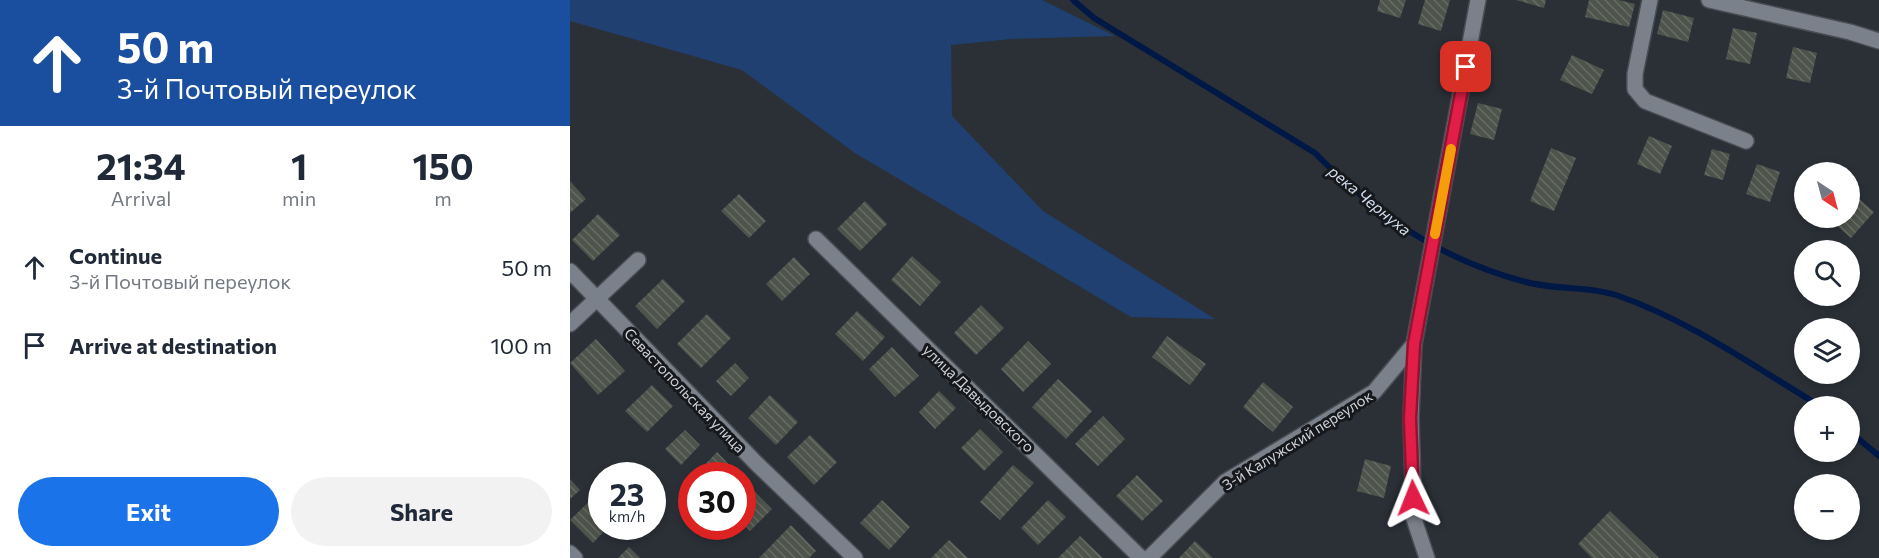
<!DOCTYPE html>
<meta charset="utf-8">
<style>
:root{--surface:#fff;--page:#f2f2f3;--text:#1f2937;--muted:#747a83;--accent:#1a73e8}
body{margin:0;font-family:Commissioner,sans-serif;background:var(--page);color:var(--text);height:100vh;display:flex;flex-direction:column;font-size:22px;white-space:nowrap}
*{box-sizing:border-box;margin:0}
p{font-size:20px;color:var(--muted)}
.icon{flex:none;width:33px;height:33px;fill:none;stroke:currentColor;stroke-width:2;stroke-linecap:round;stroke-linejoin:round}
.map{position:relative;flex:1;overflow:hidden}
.side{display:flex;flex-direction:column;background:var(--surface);width:570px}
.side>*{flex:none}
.banner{background:#1a4fa0;color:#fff;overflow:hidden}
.needle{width:39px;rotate:144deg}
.buttons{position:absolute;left:1224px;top:162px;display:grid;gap:12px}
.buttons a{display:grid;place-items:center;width:66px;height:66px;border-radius:50%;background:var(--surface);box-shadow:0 3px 9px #0003;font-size:30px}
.speed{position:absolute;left:18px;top:462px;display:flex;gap:12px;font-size:30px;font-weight:700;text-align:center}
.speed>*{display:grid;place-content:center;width:78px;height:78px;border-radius:50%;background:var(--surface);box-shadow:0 3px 9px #0003;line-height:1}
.speed small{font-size:15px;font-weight:400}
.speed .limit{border:9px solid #d22;background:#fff;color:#111}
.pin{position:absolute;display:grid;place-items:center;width:51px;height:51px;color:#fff;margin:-26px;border-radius:12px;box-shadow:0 3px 9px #0006}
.me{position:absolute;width:66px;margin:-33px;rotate:358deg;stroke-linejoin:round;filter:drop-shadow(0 0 4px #0008)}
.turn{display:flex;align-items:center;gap:21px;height:126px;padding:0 18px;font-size:27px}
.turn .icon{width:78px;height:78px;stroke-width:2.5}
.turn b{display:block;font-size:42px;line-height:51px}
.eta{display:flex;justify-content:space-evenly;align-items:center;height:102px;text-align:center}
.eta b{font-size:36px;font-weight:700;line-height:42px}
.button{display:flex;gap:12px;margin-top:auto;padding:12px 18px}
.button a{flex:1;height:69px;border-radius:36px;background:var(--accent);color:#fff;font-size:24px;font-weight:700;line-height:69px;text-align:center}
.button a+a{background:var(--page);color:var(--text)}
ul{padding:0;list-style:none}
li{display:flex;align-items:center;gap:18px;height:78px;padding:0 18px}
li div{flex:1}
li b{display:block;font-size:22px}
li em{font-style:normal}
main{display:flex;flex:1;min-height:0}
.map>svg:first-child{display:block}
.green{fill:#204072}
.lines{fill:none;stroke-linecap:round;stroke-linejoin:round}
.stream{stroke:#001846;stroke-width:6}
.building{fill:url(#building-back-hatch)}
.minor-casing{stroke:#484c53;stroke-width:18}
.minor{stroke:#7b818a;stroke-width:15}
.route-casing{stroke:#92132f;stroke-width:15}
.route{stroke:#e11d48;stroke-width:10}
.slow{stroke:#f59e0b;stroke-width:10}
.labels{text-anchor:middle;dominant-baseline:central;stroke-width:6;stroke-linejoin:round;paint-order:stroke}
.street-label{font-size:15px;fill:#cfd2d7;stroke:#16181b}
.water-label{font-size:16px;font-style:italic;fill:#d1ddf0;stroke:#16181b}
</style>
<main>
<section class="side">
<div class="banner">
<div class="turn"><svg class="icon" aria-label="ahead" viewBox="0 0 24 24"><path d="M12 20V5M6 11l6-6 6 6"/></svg><div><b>50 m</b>3-й Почтовый переулок</div></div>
</div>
<div class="eta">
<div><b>21:34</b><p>Arrival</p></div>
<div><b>1</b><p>min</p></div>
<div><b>150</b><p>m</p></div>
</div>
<ul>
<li><svg class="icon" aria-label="ahead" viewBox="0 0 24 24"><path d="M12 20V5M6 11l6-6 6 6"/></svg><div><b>Continue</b><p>3-й Почтовый переулок</p></div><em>50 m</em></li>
<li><svg class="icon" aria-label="arrive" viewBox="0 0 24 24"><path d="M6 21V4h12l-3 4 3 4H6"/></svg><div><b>Arrive at destination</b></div><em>100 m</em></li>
</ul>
<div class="button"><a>Exit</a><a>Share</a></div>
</section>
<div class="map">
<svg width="1309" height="558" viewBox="0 0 1309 558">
<defs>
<pattern id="building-back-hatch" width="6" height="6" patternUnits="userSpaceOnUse" patternTransform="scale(1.5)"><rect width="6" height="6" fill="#4e534b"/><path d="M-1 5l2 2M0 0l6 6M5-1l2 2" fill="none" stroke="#666b64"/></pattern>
</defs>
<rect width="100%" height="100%" fill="#2b3037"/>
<!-- green -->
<polygon class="green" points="0,0 472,0 545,36 441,39 381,45 382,116 473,211 645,319 561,317 285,153 172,70 0,21"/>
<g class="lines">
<!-- stream -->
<g class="stream">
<path d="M503,0L524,18L745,153C806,215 871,260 956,282C985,290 1018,286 1046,295C1119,320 1185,367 1250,406"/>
<polyline points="1280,432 1309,456"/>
</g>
</g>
<!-- building -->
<g class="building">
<polygon points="810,0 836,0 830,18 807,11"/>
<polygon points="855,0 880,0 871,31 848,24"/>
<polygon points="946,0 976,0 974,8"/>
<polygon points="1019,0 1049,0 1065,4 1059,27 1015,17"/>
<polygon points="1093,10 1124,18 1118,42 1087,34"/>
<polygon points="1163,28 1187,33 1180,64 1156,59"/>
<polygon points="1223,47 1247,53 1240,83 1216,78"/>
<polygon points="1002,55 1034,70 1022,94 990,80"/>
<polygon points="908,103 932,109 924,140 900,134"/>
<polygon points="1079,136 1102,146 1090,174 1067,164"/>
<polygon points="981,148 1006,158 984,211 960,201"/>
<polygon points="1142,149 1160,154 1153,180 1134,175"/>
<polygon points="1187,164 1210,172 1200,202 1176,194"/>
<polygon points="0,181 16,199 0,213"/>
<polygon points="1280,191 1304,212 1281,238 1258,218 1280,218"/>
<polygon points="169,194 196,221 179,238 151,211"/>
<polygon points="295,201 317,224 290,251 267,229"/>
<polygon points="28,214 50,235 23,261 2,240"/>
<polygon points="342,256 371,282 350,306 321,280"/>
<polygon points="224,257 240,274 212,301 196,284"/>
<polygon points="93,279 115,301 87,329 65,306"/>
<polygon points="411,305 434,328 406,355 384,333"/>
<polygon points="287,311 315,337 293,361 265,334"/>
<polygon points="137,314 161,338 131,368 107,344"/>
<polygon points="597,336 636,364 620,385 582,357"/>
<polygon points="26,339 55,371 28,395 0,363"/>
<polygon points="458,341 481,364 453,392 431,369"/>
<polygon points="322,347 349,376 325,397 299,369"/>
<polygon points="165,363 179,378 161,396 146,381"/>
<polygon points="488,379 522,411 496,439 462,407"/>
<polygon points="693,382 723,407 703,432 673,407"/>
<polygon points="82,385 103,406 77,432 55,411"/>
<polygon points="369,391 386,408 365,429 349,412"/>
<polygon points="200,395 228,422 206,445 178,418"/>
<polygon points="533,416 555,439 528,466 505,444"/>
<polygon points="410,429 433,452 414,471 391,448"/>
<polygon points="115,430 130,445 111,465 95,449"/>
<polygon points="240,435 267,462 244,485 217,457"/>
<polygon points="147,452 170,476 124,476"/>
<polygon points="795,459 821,466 814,498 787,491"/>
<polygon points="443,465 464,483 430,520 410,502"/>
<polygon points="567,475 593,501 572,521 546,496"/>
<polygon points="0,479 10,490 0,499"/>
<polygon points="184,491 202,509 180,531 172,523 172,503"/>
<polygon points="28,493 32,496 32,526 39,526 23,543 0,520"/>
<polygon points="312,500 340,527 319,550 290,523"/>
<polygon points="478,500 496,517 468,545 451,528"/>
<polygon points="1040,511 1089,558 1022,558 1008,544"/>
<polygon points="221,525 246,551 239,558 189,558"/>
<polygon points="510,536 533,558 488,558"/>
<polygon points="379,540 398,558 361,558"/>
<polygon points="625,541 643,558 609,558"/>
<polygon points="59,547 70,558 48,558"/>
</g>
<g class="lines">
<!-- minor casing -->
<g class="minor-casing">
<g id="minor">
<polyline points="1080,0 1065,74 1065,89 1075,101 1176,141"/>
<polyline points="1139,0 1280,32 1309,41"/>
<polyline points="246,239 571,558"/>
<polyline points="0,271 187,464 285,558"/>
<polyline points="0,324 68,260"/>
<polyline points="0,553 5,558"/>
<polyline points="579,558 655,482 804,392 844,344"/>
<polyline points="857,558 844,519 841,418 844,344 908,0"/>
</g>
</g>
<!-- minor -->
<use href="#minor" class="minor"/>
</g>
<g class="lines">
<!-- route casing -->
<g class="route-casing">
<polyline id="route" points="843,498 840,418 844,344 896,67"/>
</g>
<!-- route -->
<use href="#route" class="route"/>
<!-- slow -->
<polyline class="slow" points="865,234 881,149"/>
</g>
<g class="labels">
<!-- street labels -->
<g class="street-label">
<text transform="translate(115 390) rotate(46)">Севастопольская улица</text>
<text transform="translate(409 398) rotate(44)">улица Давыдовского</text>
<text transform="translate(727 440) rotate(-32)">3-й Калужский переулок</text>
</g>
<!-- water labels -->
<g class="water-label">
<text transform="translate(800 200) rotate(39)">река Чернуха</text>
</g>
</g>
</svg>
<div class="buttons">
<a><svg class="needle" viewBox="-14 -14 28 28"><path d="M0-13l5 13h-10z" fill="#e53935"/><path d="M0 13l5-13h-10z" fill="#747a83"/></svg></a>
<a><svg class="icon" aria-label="search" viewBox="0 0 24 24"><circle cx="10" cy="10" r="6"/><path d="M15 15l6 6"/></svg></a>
<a><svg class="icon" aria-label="layers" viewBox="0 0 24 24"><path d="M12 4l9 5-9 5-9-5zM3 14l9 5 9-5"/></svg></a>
<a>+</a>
<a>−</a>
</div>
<div class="speed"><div>23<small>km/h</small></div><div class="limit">30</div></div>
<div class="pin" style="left:896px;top:67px;background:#d93025"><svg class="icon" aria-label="arrive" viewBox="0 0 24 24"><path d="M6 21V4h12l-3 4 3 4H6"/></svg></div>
<svg class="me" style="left:843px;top:498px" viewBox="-20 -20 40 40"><path d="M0-17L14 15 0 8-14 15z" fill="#e11d48" stroke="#fff" stroke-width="4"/></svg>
</div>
</main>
